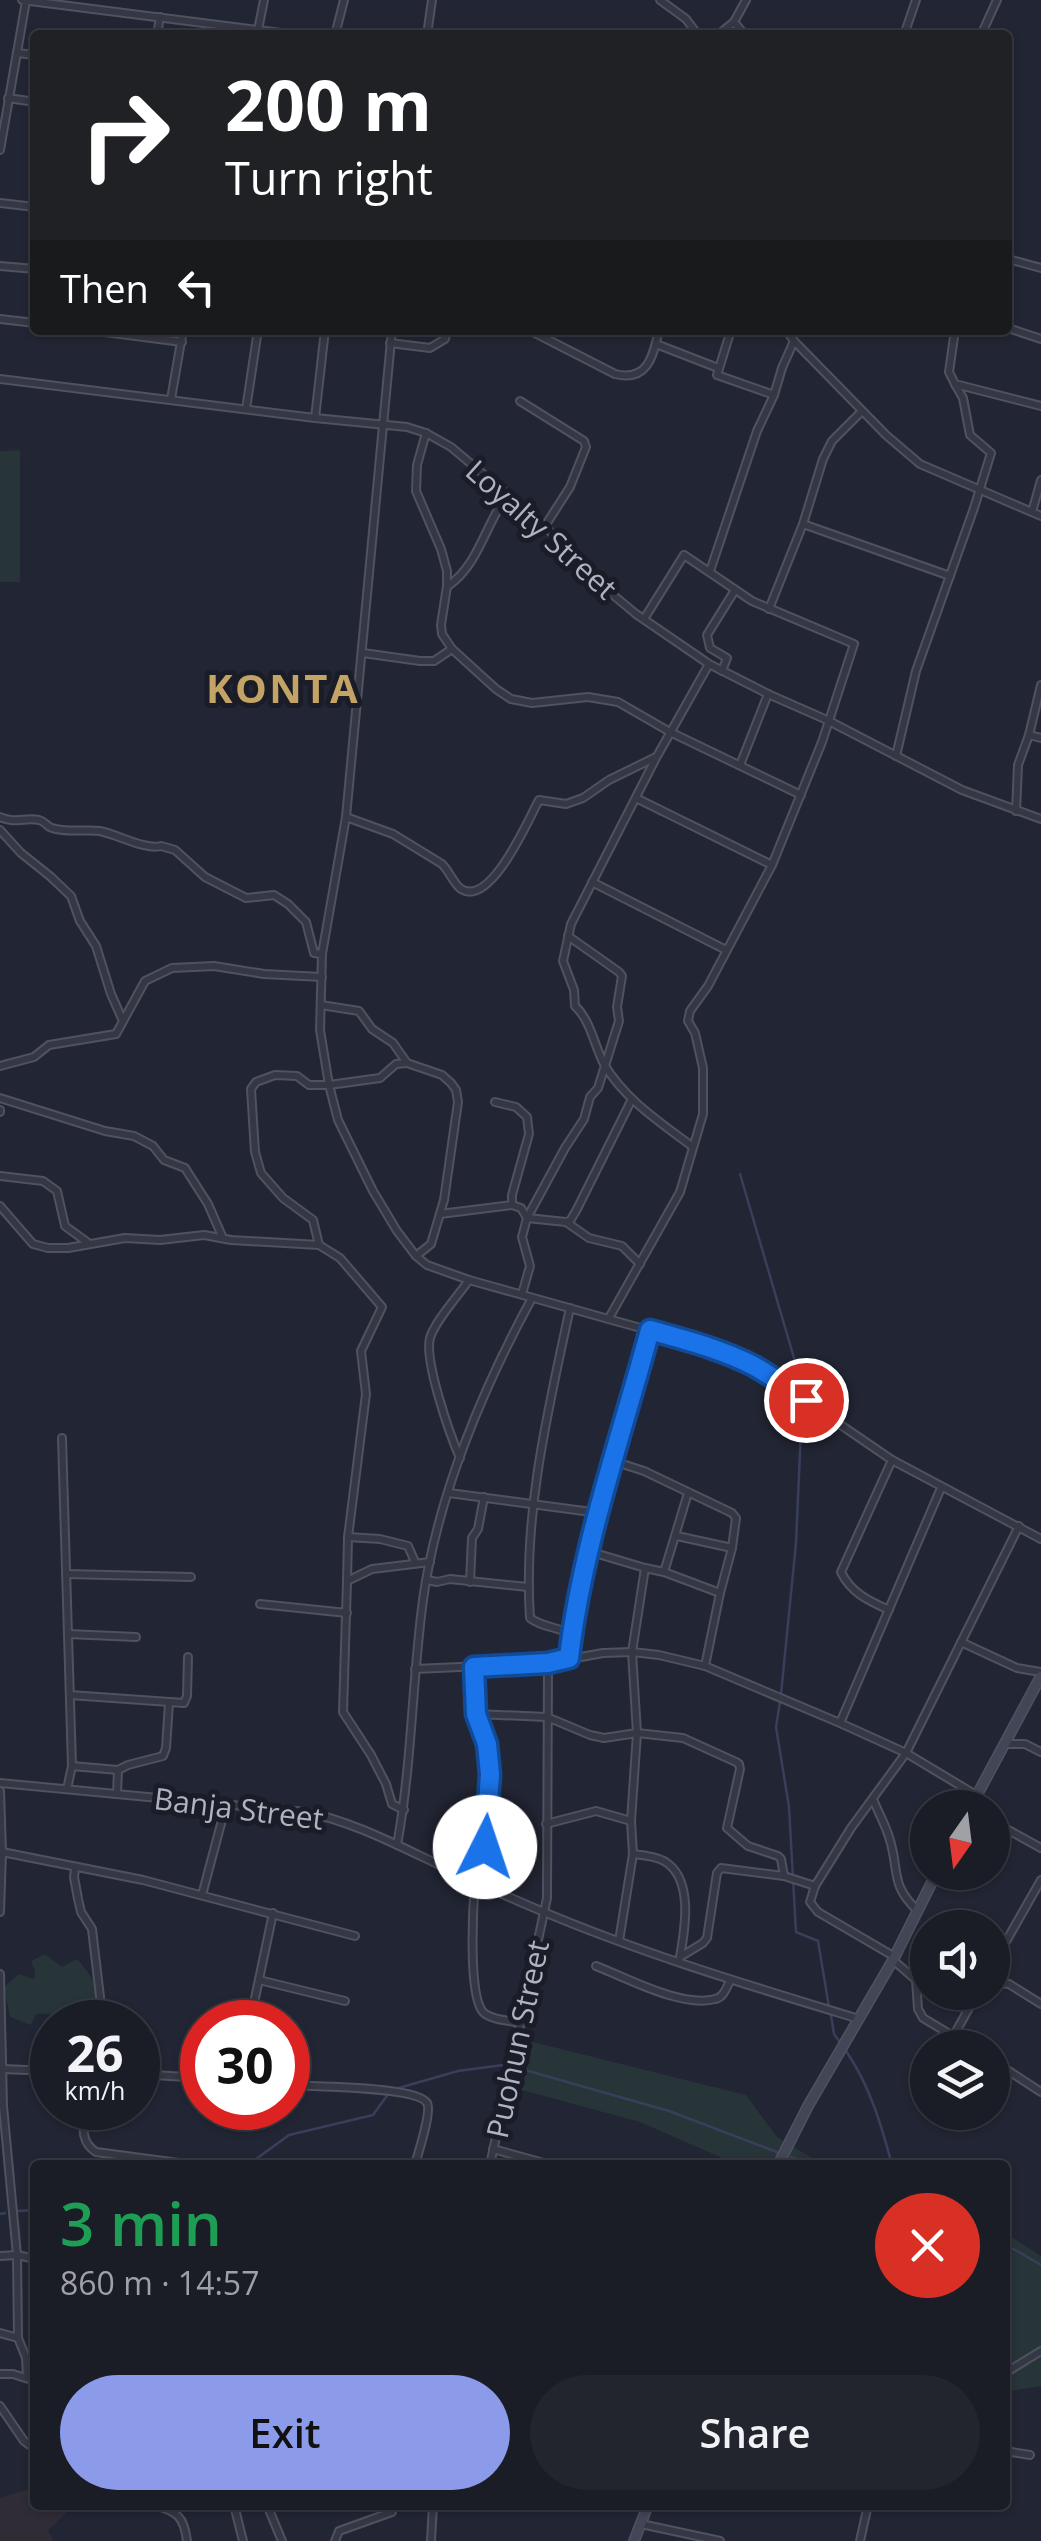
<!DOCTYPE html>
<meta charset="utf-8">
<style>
:root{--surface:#1a1c26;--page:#23252e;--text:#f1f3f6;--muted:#9fa1a7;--line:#383a43;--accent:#8b9ae9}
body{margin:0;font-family:"Open Sans",sans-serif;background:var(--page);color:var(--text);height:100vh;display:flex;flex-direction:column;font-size:38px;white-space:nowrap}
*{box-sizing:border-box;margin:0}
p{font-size:32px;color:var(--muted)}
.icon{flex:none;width:55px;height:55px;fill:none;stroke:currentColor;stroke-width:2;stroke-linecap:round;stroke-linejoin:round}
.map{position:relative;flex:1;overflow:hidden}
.drawer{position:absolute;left:30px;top:2160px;width:980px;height:350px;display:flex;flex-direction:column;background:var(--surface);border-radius:10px;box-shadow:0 2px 8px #0004,0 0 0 2px var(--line)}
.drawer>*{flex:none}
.banner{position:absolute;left:30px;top:30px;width:982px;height:305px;border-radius:10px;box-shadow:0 2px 8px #0004,0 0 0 2px var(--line);background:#202124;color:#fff;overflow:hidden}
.needle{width:65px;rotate:194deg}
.buttons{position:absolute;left:910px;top:1790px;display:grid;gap:20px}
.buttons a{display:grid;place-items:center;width:100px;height:100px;border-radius:50%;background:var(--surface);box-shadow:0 2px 8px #0004,0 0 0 2px var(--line);font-size:50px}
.speed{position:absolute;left:30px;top:2000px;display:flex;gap:20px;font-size:50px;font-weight:700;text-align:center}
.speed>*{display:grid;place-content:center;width:130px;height:130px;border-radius:50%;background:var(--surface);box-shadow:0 2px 8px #0004,0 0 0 2px var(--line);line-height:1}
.speed small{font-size:25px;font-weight:400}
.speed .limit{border:15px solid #d22;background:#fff;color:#111}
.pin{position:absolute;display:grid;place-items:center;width:85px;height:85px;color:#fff;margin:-42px;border:5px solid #fff;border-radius:50%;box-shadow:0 2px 10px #0007}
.me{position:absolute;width:110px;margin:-55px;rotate:4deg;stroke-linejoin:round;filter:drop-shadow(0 0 8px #0008)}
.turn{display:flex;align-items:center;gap:35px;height:210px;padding:0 30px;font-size:45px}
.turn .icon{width:130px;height:130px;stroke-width:2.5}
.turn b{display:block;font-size:70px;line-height:85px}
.then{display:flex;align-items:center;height:95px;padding:0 30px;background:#0003;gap:20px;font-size:38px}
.round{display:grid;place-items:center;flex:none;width:105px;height:105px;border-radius:52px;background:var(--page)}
.overview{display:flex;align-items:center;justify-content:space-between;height:170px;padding:0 30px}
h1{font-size:60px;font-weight:600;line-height:75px;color:#1e9e55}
.button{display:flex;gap:20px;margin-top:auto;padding:20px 30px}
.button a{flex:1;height:115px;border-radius:60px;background:var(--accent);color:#111;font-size:40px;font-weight:600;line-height:115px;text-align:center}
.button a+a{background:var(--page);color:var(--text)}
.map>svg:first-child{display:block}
.medical{fill:#2f2c36}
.green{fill:#273438}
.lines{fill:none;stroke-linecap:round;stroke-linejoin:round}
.stream{stroke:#393f5b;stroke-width:2.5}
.street-casing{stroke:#4f525f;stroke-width:10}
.secondary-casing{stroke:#4f525f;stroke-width:12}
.street{stroke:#353744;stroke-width:6}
.secondary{stroke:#434656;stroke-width:9}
.route-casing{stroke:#114b97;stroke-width:25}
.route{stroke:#1a73e8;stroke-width:18}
.labels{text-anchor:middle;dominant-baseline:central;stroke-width:10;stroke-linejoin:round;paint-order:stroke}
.street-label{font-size:30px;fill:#afb2c1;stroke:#1a1d28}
.district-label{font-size:40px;font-weight:bold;letter-spacing:2.5px;fill:#c4a466;stroke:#1a1d28}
</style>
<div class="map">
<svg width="1041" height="2541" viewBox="0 0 1041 2541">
<rect width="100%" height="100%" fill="#222533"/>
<!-- medical -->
<polygon class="medical" points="35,2487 35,2505 75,2505 48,2530 53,2541 0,2541 0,2498"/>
<!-- green -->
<g class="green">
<polygon points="20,450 20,582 0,582 0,451"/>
<path d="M45,1954L62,1967L77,1959C93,1977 103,1993 97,2018L90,2019L74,2013L36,2014L31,2025L10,2017L4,1987L19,1974L34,1979L35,1972L31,1961Z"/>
<polygon points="529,2041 746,2095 777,2137 824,2165 738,2165 640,2122 518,2089"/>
<polygon points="1005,2233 1041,2256 1041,2386 1005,2392"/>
</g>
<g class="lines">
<!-- stream -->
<g class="stream">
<polyline points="740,1174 804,1392"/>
<polyline points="781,1694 796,1543 802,1407"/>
<polyline points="780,1702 776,1727 789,1807 796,1932 818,1941 829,2007"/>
<polyline points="831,2015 834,2034 841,2044"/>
<path d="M846,2051C870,2086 881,2124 892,2165"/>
<polyline points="518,2068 669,2111 777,2152"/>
<polyline points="395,2089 458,2071 503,2065"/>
<polyline points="791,2157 816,2165"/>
<polyline points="248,2165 289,2135 373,2115 389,2093"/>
<polyline points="18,2211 35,2210"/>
<polyline points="0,2214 5,2213"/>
<polyline points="1005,2244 1041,2265"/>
</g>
<!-- street casing -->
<g class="street-casing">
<g id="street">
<polyline points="22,0 298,35"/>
<polyline points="660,0 686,19 698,35"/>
<polyline points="734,22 745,35"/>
<polyline points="258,30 264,0"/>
<polyline points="157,35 160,17"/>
<polyline points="335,35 344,0"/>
<polyline points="427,35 432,0"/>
<polyline points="718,35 734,22 746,0"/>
<polyline points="904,35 916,0"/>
<polyline points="981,35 997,0"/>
<polyline points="17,53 35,55"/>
<polyline points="8,98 35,102"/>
<polyline points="0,150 26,1"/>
<polyline points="0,203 35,207"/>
<polyline points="1008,259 1041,268"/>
<polyline points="0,266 35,269"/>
<polyline points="0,319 35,323"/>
<polyline points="1008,328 1041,339"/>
<polyline points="89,330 182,342"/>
<polyline points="392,330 346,817 322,954 320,1030 329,1085 338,1120 373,1191 397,1231 416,1256 427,1265 469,1280 719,1350 756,1367 892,1460 1041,1539"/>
<path d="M529,330L615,374C648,382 653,356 659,330"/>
<polyline points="731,330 717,375 774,395 782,368 794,341"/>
<polyline points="786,330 794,341 886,435 920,464 1041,516"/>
<polyline points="955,330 949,372 955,384 1041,406"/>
<polyline points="390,343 430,348 445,339 447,330"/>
<polyline points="656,344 718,368"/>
<polyline points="0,379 315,418 407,427 426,433 451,447 545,526 600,584 636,614 709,664 768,694 827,720 962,790 1041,819"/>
<polyline points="171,399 183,330"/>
<polyline points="520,401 584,441 586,447 570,487 545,526"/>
<polyline points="246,409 258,330"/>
<polyline points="315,418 325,330"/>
<polyline points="426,433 417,465 416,491 441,549 447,571 447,586 441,625 442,634 452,649 496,689 511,699 532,703 588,697 618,702 670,732 801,795"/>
<polyline points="1032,512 1041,480"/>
<polyline points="803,524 950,576"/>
<polyline points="710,571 757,431 774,395"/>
<path d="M448,586C479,565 486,522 508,494"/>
<polyline points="769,609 803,524 823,459 832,441 862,411"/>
<polyline points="363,653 420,661 434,661 452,649"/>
<polyline points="722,671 727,658 710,648 707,635 735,590"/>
<polyline points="1029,735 1041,738"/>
<polyline points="896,756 916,671 974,508 991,453 970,435 963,398 955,384"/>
<polyline points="740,765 768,694"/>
<polyline points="636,798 772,865"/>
<polyline points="1016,811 1018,765 1029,735 1041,685"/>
<path d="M0,817C16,824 25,817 39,820C47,822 45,826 52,828C67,833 86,829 100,831C119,835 145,850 161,846L175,850L205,877L246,898L274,895L288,904L306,922L314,953L322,954"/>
<path d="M346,817L393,834L442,864C449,871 454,884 461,889C491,908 529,818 539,800L566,804L583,798L609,780L654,758"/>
<polyline points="0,830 21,853 51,877 71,896 80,921 96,946 111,994 123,1021"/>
<polyline points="592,882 726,950"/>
<polyline points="321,1005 359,1011 372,1029 393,1043 407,1063 442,1075 451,1083 456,1090 458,1102 444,1200 431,1244 416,1256"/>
<polyline points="0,1066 34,1057 49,1045 116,1034 145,981 172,968 214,966 264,974 322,977"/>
<polyline points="0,1098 105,1131 134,1136 153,1146 164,1160 185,1168 208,1204 222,1236"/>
<polyline points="495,1102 516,1107 527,1117 529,1134 512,1195 512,1205 521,1208 527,1218 566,1222 589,1238 622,1246 640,1264"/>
<polyline points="0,1110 0,1112"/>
<path d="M693,1147C661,1123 624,1099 604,1064C594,1045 591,1021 575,1006L574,990L563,961L571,924L656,758L709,664"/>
<polyline points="0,1176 43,1181 57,1191 65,1226 87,1242"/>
<polyline points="0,1206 33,1244 48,1248 68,1248 125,1238 160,1240 204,1235 231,1240 319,1245"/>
<polyline points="440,1214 512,1205"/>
<polyline points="566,1222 570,1221 576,1211 632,1099"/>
<polyline points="522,1294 530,1266 522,1237 527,1218 565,1148 584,1119 590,1097 598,1088 619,1021 617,1007 622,976 619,972 568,936"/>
<path d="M570,1308C548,1410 523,1514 530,1618C543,1628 557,1626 572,1635"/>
<polyline points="609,1318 680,1192 703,1114 703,1068 695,1033 688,1021 690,1011 708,986 772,865 822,742 854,644 752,601 684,555 644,619"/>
<polyline points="62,1438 72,1766 67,1789"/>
<path d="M460,1458C450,1435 424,1361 430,1338C435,1321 458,1296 469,1280"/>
<polyline points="613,1461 644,1471 732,1513 736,1518 732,1548 720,1593 705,1666"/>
<polyline points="449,1493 599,1513"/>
<polyline points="677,1536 732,1548"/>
<polyline points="348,1537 380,1539 408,1546 415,1562"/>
<polyline points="588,1551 645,1568"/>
<polyline points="664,1572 720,1593"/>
<polyline points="66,1574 191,1577"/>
<polyline points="427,1580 437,1582 450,1579 528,1587"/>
<polyline points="347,1581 348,1537 366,1394 361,1351 382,1307 340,1258 319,1245 313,1220 283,1198 261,1173 255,1152 251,1089 256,1082 275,1075 297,1076 309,1085 329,1085 380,1078 396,1064 407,1063"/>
<polyline points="470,1582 472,1538 478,1529 484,1497"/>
<polyline points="260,1604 347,1613"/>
<path d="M889,1610C869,1601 851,1593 841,1572L892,1460"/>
<polyline points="68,1634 136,1637"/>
<polyline points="961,1642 1017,1668 1041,1672"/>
<path d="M569,1657C582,1546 620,1438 650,1329"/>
<polyline points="415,1669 548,1663 603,1653 632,1652 659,1655 705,1666 840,1723 906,1753 976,1795"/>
<polyline points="70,1695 184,1703 187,1696 188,1657"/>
<polyline points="476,1714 547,1717 590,1735 604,1738 637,1733 683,1738 736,1762 739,1764 740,1769 727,1828 748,1846 778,1856 781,1859 784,1876"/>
<polyline points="840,1723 941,1488"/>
<polyline points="1005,1744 1025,1744 1041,1752"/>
<polyline points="72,1766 118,1770"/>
<path d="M0,1783L306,1812C349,1821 387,1840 427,1859C464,1877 501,1894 539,1910C643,1954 751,1986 859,2019"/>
<polyline points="0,1791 2,1852 0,1912"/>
<polyline points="117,1794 118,1770 128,1765 163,1756 166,1748 169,1703"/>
<path d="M873,1799C878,1812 885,1824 889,1837C900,1870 889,1884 918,1911"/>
<polyline points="404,1810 392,1804 386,1784 371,1755 343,1712 347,1581 372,1569 430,1562"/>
<polyline points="992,1821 1041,1848"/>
<polyline points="546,1824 596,1811 631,1821"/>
<path d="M397,1845C412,1764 412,1681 423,1600C437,1497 483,1388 532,1298"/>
<polyline points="2,1852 143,1880 355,1936"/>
<path d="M633,1854C643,1855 655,1856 664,1861C694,1878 685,1929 680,1957"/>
<polyline points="75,1869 74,1877 78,1899 81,1912 92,1929 103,2022"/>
<polyline points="458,1874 478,1857 485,1847 490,1774 487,1744 476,1714 474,1667"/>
<path d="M475,1882C473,1906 468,1995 483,2012C490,2020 512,2021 522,2023"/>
<polyline points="815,1886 810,1902 818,1912 895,1957"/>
<polyline points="202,1895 226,1805"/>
<polyline points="619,1941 633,1854 631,1821 637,1733 632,1652 645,1568 664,1572 688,1493"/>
<polyline points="680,1957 703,1943 707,1938 717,1873 721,1868 784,1876 815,1886 851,1828 906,1753 1019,1526"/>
<polyline points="893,1960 916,1980 918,2009 923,2018 973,2048"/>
<path d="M596,1966C627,1978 682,2008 715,1999C724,1997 726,1988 730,1981"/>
<polyline points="992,1966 1041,1880"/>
<polyline points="0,1974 3,2106 17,2255 18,2338"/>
<polyline points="259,1980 345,2001"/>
<polyline points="992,1982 1009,1984 1041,2004"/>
<polyline points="250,2022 273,1913"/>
<polyline points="954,2035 978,1992"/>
<polyline points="992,2060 1041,2092"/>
<polyline points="2,2069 52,2071"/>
<polyline points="138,2074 202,2078"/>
<path d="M288,2085C311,2087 417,2086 427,2103C432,2112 418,2153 415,2165"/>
<path d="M85,2108C84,2125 79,2141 96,2152L194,2165"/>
<polyline points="493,2149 551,2165"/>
<polyline points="490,2165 547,1898 548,1663"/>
<polyline points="0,2256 17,2255 35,2259"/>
<polyline points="0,2333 18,2338 26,2358 27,2378"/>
<polyline points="1005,2373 1041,2351"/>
<polyline points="0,2374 13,2374 35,2381"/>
<polyline points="0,2406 24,2441 35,2449"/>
<polyline points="1005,2451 1030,2455"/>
<path d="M155,2505C177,2512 184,2516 187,2541"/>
<polyline points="234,2505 243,2541"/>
<polyline points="267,2505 282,2541"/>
<polyline points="641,2524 720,2541"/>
<polyline points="335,2541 339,2531 392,2512"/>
<polyline points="431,2541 433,2505"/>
<polyline points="860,2541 868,2505"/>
</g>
</g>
<!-- secondary casing -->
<g class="secondary-casing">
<g id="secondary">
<polyline points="970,1808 1041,1676"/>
<polyline points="778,2165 808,2106 893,1960 937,1872"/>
<polyline points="634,2541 648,2505"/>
</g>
</g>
<!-- street -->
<use href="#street" class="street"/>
<!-- secondary -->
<use href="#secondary" class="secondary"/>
</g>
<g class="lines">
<!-- route casing -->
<g class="route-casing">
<path id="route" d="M485,1847L490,1774L487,1744L476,1714L474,1667L548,1663L569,1658C582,1546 621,1438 650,1330C685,1340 721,1349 754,1366C772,1376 789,1389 806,1400"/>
</g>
<!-- route -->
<use href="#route" class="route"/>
</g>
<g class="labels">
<!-- street labels -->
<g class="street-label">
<text transform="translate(542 529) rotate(42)">Loyalty Street</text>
<text transform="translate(239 1808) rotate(7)">Banja Street</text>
<text transform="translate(517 2039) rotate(-78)">Puohun Street</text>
</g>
<!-- district labels -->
<g class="district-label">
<text x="283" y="687">KONTA</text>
</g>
</g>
</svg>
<div class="buttons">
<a><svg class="needle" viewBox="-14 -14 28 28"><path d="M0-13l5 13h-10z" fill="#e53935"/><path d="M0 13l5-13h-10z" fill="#9fa1a7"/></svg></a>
<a><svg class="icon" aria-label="sound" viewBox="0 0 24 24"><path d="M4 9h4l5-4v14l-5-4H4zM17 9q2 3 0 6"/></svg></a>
<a><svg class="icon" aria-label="layers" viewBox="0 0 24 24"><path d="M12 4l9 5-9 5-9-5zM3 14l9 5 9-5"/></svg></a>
</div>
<div class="speed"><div>26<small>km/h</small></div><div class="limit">30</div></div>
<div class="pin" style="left:806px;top:1400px;background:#d93025"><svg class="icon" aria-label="arrive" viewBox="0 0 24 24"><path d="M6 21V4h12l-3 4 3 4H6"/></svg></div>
<svg class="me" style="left:485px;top:1847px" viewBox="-20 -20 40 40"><circle r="19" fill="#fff"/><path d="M0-13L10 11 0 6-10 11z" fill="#1a73e8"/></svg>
<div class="banner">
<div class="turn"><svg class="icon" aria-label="right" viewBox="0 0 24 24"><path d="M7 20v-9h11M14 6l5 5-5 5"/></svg><div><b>200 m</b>Turn right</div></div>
<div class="then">Then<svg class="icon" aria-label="left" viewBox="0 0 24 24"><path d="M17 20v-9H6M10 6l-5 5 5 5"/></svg></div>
</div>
<section class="drawer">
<div class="overview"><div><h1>3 min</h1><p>860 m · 14:57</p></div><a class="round" style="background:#d93025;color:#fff"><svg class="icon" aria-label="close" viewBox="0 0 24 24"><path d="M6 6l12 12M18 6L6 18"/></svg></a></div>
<div class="button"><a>Exit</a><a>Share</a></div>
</section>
</div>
